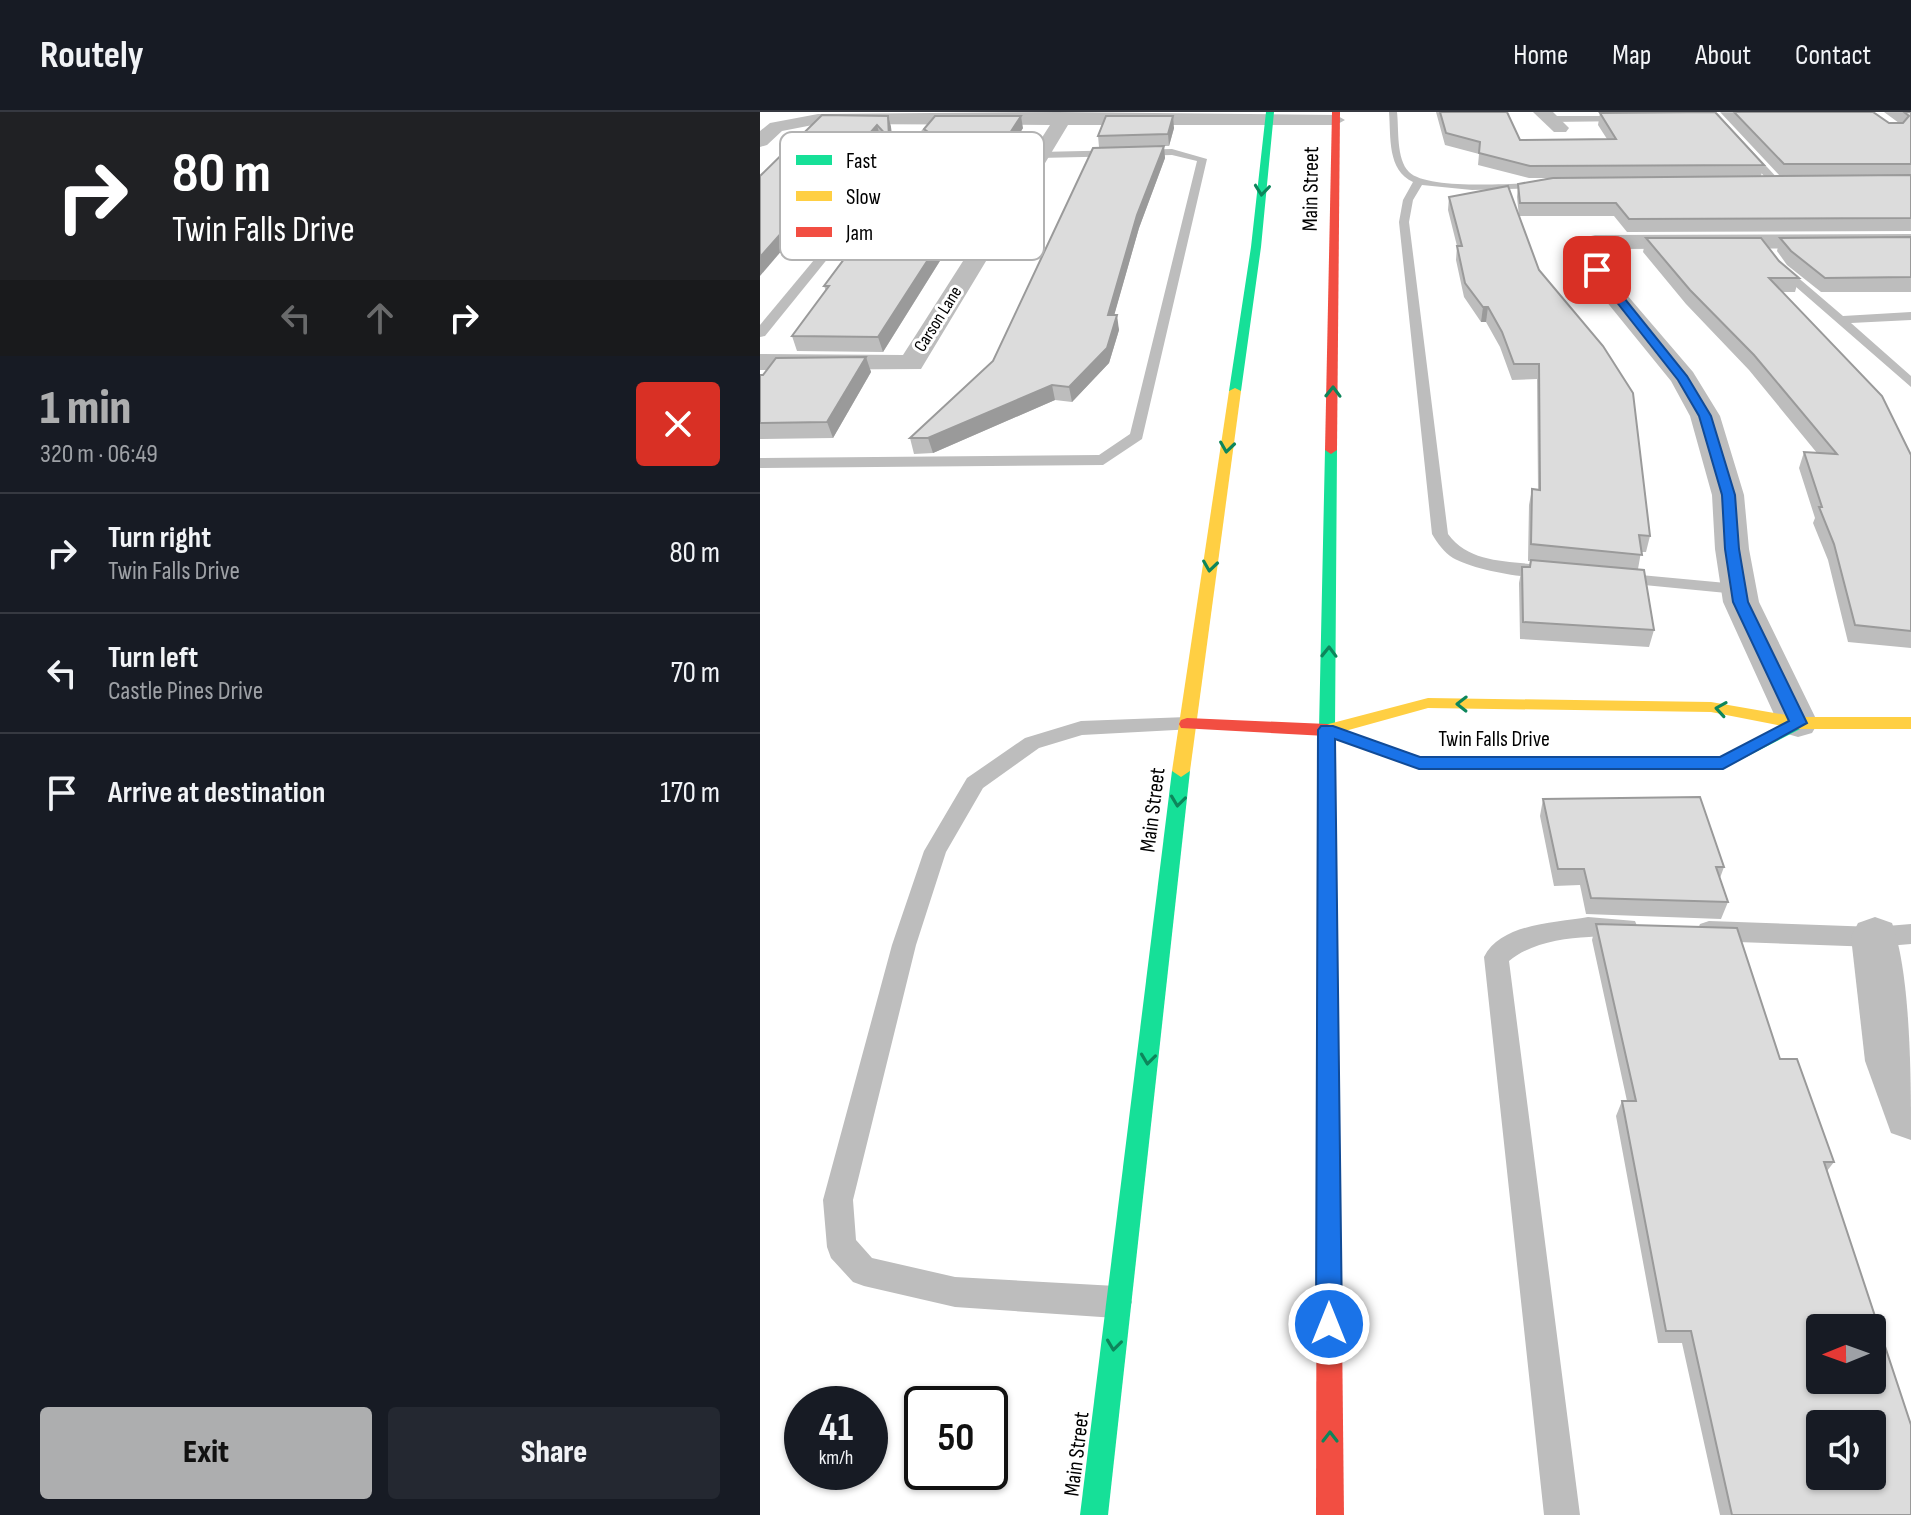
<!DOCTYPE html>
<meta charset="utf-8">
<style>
:root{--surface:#171b24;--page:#242831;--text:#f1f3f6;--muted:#9ea1a6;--line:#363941;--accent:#adaeaf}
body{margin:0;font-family:"Sofia Sans Condensed",sans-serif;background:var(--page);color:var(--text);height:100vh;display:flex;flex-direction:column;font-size:30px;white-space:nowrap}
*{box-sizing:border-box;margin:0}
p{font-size:26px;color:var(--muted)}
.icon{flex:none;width:44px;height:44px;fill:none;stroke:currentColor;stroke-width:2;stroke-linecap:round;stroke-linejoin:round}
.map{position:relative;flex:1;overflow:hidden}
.details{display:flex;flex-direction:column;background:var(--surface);width:760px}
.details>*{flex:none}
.banner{background:#202124;color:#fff;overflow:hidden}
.needle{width:52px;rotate:269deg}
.tools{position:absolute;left:1046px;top:1202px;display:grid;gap:16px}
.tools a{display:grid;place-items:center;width:80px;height:80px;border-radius:8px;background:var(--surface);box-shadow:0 2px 6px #0004;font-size:40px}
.speed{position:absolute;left:24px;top:1274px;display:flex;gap:16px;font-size:40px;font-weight:700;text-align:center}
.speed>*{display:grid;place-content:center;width:104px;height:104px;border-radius:50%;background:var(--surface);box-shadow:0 2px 6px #0004;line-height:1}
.speed small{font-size:20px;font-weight:400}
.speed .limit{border:4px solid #111;border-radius:12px;background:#fff;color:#111}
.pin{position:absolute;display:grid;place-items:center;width:68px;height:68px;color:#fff;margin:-34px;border-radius:16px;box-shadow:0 4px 12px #0006}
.me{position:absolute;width:88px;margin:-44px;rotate:0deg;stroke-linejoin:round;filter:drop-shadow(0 0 6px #0008)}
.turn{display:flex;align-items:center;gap:28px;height:168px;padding:0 40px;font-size:36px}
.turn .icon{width:104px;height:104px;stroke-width:2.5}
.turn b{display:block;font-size:56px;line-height:68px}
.lanes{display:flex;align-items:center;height:76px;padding:0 40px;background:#0003;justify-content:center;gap:40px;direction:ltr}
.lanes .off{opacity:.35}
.round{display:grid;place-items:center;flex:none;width:84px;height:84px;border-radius:8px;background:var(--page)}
.head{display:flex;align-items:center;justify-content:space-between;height:136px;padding:0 40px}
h1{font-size:48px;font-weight:800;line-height:60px;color:var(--accent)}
.action{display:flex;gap:16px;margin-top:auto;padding:16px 40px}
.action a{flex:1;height:92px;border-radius:8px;background:var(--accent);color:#111;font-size:32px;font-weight:800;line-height:92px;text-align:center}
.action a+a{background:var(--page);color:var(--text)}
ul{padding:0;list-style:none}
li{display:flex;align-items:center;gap:24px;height:120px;padding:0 40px;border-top:2px solid var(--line)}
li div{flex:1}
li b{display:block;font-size:30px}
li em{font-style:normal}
header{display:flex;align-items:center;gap:48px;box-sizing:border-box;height:112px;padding:0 40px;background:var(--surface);border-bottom:2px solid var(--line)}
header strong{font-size:38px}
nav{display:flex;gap:44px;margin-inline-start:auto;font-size:28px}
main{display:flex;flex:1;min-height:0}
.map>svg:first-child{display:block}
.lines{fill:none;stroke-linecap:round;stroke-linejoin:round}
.lane{fill:#bdbdbd;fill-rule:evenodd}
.street{fill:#bdbdbd;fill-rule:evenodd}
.fast{fill:#16e098;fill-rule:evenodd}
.slow{fill:#ffcf43;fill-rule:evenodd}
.jam{fill:#f24e42;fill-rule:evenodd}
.wall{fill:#bdbdbd}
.shaded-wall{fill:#9a9a9a}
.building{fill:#dcdcdc;stroke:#9a9a9a;stroke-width:2;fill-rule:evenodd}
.oneway{stroke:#0d865b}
.route{fill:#1a73e8;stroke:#114b97;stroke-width:2}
.labels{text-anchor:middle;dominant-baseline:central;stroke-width:6;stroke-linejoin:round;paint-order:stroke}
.far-street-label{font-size:18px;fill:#000;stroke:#fff}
.street-label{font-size:22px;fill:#000;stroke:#fff}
.key{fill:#fff;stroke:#b2b2b2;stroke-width:2}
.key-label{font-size:22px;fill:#000}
</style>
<header>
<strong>Routely</strong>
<nav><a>Home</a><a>Map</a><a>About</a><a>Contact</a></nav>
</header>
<main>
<section class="details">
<div class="banner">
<div class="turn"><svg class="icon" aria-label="right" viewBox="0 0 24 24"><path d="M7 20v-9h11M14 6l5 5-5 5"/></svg><div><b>80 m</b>Twin Falls Drive</div></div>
<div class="lanes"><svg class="icon off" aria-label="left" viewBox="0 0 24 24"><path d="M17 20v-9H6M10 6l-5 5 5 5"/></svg><svg class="icon off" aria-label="ahead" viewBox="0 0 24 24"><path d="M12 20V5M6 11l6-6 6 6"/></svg><svg class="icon" aria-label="right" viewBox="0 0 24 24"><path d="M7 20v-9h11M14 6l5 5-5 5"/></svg></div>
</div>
<div class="head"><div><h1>1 min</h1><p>320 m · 06:49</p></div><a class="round" style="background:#d93025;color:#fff"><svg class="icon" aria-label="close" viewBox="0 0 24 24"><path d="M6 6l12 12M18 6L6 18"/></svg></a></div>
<ul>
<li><svg class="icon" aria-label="right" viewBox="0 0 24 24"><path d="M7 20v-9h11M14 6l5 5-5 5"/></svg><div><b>Turn right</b><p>Twin Falls Drive</p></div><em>80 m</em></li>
<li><svg class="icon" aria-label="left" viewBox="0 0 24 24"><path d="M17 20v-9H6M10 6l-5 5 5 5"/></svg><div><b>Turn left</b><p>Castle Pines Drive</p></div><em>70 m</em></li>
<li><svg class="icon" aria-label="arrive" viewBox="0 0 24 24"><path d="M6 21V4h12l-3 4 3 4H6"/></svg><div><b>Arrive at destination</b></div><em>170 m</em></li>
</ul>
<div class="action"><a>Exit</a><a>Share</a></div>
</section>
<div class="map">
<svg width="1151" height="1403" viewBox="0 0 1151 1403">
<rect width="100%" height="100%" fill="#fff"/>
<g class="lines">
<!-- lane -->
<g class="lane">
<path d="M629,0H637C639,17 636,47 649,60C668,79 761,71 789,70L794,73L789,76L712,78L662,73L653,88L649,110L688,422C713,456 759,447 795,456L798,460L795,464C772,469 714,458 693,446C684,440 678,432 672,422L639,110L643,88L653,70C627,58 631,25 629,0Z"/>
<polygon points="947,0 956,0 1020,69 1020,73 1012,73"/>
<polygon points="868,4 871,9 791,10 787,7 791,4"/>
<polygon points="172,6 180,8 5,224 0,225 0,213"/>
<polygon points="412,37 447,47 382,327 343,353 0,356 0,346 339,343 370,322 437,49 412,43 279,46 274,43 279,40"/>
<polygon points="1013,151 1021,151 1083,204 1151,200 1151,208 1091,211 1151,264 1151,275 1013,155"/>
<polygon points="859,461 977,472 986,477 977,482 853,470 850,466"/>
<polygon points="427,605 437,612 434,617 322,623 279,636 223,676 186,740 156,833 93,1088 96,1128 112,1146 195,1165 356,1174 367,1179 372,1190 367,1201 356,1206 195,1195 104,1174 93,1170 71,1146 67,1135 63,1088 132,833 164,739 207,666 265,626 321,609"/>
<path d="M828,805L875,809L878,816L875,823C860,828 844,824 829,825C802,826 769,832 749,849L820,1403H784L724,845C741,811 795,811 828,805Z"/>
<polygon points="949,809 1115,815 1151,812 1151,832 1115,835 949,829 940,826 937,819 940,812"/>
</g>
<!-- street -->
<g class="street">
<polygon points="298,0 576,3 585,8 576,13 308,13 161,257 0,258 0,242 143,243 290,13 58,12 22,19 7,33 0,35 0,19 10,11 58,2"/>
<polygon points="773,0 793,0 809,16 806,20 794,20"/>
<polygon points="1151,122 1151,136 842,137 839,143 855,169 933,260 960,304 984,383 989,437 999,490 1058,611 1052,621 1038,625 1024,621 1018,611 963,490 955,437 952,383 930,304 911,269 837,178 815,143 827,125 835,123"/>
<path d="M1115,805L1132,811C1151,863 1151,969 1151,1028L1131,1021L1105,949L1091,825L1098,811Z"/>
</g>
<!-- fast -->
<g class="fast">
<polygon points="506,0 514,0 501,135 481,279 475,282 469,279 491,135"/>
<polygon points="571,334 577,338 575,618 579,935 576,942 568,944 560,942 557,935 559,618 565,338"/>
<polygon points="1038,605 1046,611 1044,615 963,657 661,657 652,651 661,645 960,645"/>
<polygon points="421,653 430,659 348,1403 320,1403 412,659"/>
</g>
<!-- slow -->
<g class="slow">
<polygon points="475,276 481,279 430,659 421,665 412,659 469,279"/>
<polygon points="668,586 951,590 1038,605 1151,605 1151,617 1038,617 951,600 668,596 567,624 559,618 561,614"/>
</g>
<!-- jam -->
<g class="jam">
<polygon points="572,0 580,0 577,338 571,342 565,338"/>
<polygon points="427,606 567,612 667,647 670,651 661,657 566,624 421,616 419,612 421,608"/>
<polygon points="568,926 576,928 579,935 584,1403 556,1403 557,935 560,928"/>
</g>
</g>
<!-- wall -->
<g class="wall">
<polygon points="676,0 747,0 760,28 847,27 838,13 840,1 1004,53 1001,64 1020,64 960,0 1113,0 1129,11 1139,11 1124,0 1151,0 1151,119 867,120 854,104 759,104 779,158 890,424 886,440 881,440 878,457 894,518 889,535 760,527 759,471 762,455 769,455 770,449 768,449 769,393 772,377 778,378 777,267 752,268 740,235 726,210 721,210 704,185 696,148 697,134 688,98 689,85 759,104 757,85 758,72 789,66 769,66 718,53 719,42 685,33"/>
<polygon points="128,4 131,15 133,38 120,24 0,64"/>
<polygon points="263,16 123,240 37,239 32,224 66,179 64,174 171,31 167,29 164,17"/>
<polygon points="414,16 409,34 404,34 405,46 379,116 354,203 359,218 349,251 312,290 295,288 173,341 154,342 150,326 233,249 339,35 338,24"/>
<polygon points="1151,125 1151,180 1061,180 1027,153 1017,139 1020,126"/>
<polygon points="886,126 1019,149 1039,166 1035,180 1022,180 1151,343 1151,536 1088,530 1068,448 1053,411 1055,406 1039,356 1044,340 1057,341 989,258 926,192 883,140"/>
<polygon points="106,245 111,260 73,326 0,327 0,263"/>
<polygon points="783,687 964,755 960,766 968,790 961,807 826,802 820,773 794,774 780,704"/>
<polygon points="836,812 1020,947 1074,1050 1067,1059 1151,1403 960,1403 922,1231 898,1231 856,1004 862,989 867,989 832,828"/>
</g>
<!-- shaded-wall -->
<g class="shaded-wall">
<polygon points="128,4 131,15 133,38 129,26"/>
<polygon points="261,4 263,16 123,240 118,225"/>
<polygon points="413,4 414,16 409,34 408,22"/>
<polygon points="117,13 120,24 0,164 0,145"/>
<polygon points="404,34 405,46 379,116 350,218 348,203 377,103"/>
<polygon points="723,195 728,195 726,210 721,210"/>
<polygon points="357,203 359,218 349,251 312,290 309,275"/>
<polygon points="106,245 111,260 73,326 67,310"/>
<polygon points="292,273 295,288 173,341 168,326"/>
</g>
<!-- building -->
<g class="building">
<polygon points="680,0 747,0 760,28 856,27 840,1 955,0 1004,53 770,54 719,41 720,30 686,21"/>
<polygon points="974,0 1113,0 1129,11 1143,11 1149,4 1144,0 1151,0 1151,52 1024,52"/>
<polygon points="62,3 128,4 129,26 117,13 0,145 0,64"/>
<polygon points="175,4 261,4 118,225 32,224 69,174 64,174 175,25 164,17"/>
<polygon points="346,4 413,4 408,22 338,24"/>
<polygon points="404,34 377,103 348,203 357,203 347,236 309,275 292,273 168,326 150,326 233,249 333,36"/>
<polygon points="1151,63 1151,106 869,107 856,91 760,91 758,72 793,66"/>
<polygon points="748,74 779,158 843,234 873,281 890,424 879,423 882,443 771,432 772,377 780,378 779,252 754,252 742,220 728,195 723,195 705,171 697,134 702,134 689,85"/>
<polygon points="1151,125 1151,165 1065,166 1031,139 1020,126"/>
<polygon points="886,126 1001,126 1019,149 1039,166 1009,166 1122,284 1151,343 1151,519 1095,513 1074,432 1059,395 1062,395 1044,340 1077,342 994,243 930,178"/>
<polygon points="106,245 67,310 0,311 0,263 3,263 16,246"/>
<polygon points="771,448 884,458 894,518 763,510 762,455 770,455"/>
<polygon points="940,685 964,755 956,755 968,790 831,786 824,757 798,757 783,687"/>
<path d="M836,812L977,816L1020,947H1037L1074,1050H1064L1151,1313V1403H972L931,1219H906L862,989H876ZM1060,1216H1112V1268H1060ZM1060,1312H1112V1364H1060Z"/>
</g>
<!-- one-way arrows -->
<defs><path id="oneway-chevron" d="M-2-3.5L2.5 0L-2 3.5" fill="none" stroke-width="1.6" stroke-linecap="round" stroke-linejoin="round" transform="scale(2)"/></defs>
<g class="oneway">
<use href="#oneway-chevron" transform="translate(502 78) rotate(96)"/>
<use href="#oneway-chevron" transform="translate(573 280) rotate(-89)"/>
<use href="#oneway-chevron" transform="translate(467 335) rotate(98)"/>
<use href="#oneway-chevron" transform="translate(450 454) rotate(98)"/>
<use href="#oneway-chevron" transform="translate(569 540) rotate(-89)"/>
<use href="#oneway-chevron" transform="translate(702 592) rotate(-179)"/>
<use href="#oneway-chevron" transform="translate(961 597) rotate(-171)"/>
<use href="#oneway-chevron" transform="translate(418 689) rotate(97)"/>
<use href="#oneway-chevron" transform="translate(388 947) rotate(97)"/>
<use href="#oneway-chevron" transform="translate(354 1233) rotate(97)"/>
<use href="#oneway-chevron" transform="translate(570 1325) rotate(-90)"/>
</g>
<!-- route -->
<polygon class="route" points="833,156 840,156 927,264 951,304 975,383 979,437 988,490 1047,611 963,657 659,657 575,627 582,1212 579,1221 569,1225 560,1221 556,1212 558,618 561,614 573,614 660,645 960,645 1029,609 973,490 965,437 962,383 939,304 918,268 833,160"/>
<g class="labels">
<!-- far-street labels -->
<g class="far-street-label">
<text transform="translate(178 207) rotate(-58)">Carson Lane</text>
</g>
<!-- street labels -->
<g class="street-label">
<text transform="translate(551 77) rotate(-89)">Main Street</text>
<text x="734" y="627">Twin Falls Drive</text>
<text transform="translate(393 698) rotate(-83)">Main Street</text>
<text transform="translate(317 1342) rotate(-83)">Main Street</text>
</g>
</g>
<!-- legend -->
<rect x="20" y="20" width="264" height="128" rx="12" class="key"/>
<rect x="36" y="43" width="36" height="10" fill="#16e098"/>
<rect x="36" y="79" width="36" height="10" fill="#ffcf43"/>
<rect x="36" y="115" width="36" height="10" fill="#f24e42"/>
<g class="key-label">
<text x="86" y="56">Fast</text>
<text x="86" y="92">Slow</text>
<text x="86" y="128">Jam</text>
</g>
</svg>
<div class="tools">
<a><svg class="needle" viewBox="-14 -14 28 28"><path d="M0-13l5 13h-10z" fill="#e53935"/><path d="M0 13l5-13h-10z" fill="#9ea1a6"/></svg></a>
<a><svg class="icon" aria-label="sound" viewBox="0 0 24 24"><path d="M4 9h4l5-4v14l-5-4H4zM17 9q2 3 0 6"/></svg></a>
</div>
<div class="speed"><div>41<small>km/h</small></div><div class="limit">50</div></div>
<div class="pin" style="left:837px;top:158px;background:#d93025"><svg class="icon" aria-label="arrive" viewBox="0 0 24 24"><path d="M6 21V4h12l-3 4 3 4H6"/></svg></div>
<svg class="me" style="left:569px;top:1212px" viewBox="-20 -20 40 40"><circle r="17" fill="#1a73e8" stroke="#fff" stroke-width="3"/><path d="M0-11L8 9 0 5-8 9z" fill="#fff"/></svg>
</div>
</main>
